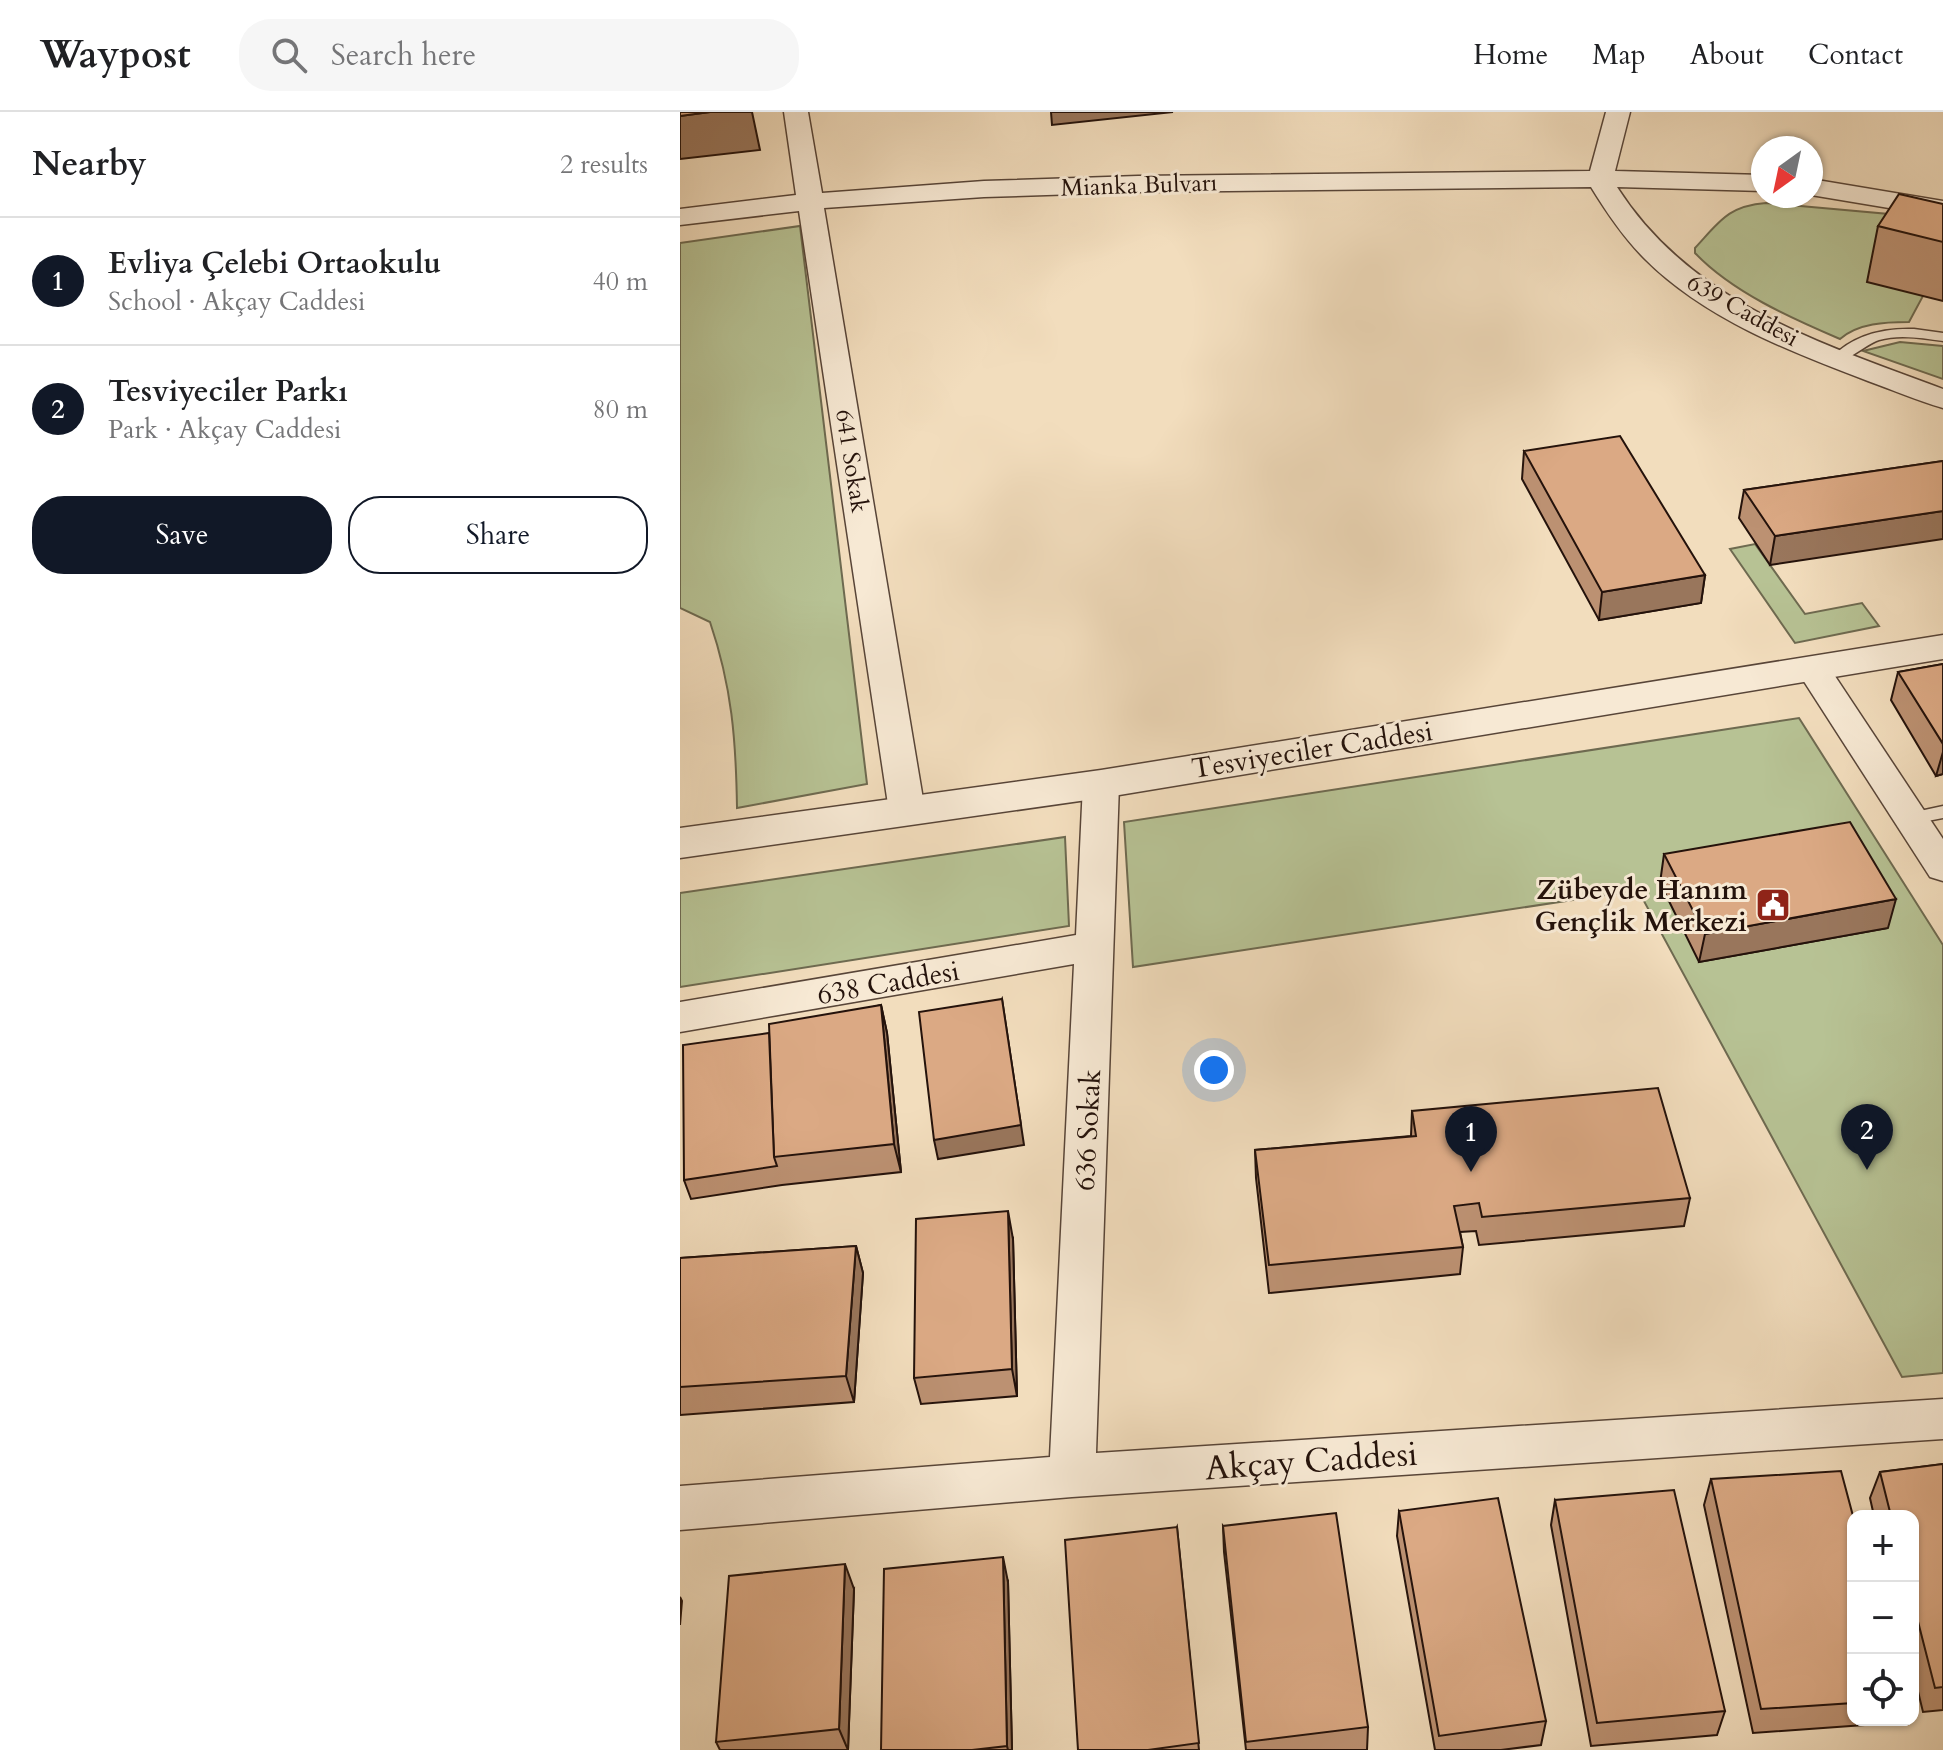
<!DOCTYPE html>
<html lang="en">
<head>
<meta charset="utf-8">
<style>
  body { margin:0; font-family:Cardo,serif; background:#f6f6f6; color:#202124 }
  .controls { position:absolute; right:24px; bottom:24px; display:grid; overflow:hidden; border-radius:16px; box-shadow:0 2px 6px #0004 }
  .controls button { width:72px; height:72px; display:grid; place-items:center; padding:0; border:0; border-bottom:2px solid #e0e0e0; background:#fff; color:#202124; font:40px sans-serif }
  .compass { position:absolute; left:1071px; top:24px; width:72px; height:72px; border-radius:50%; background:#fff; box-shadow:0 2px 6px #0004; rotate:213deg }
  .you { position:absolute; left:534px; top:958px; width:28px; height:28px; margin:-20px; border:6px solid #fff; border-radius:50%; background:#1a73e8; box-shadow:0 0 0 12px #1a73e833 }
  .badge { display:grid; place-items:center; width:52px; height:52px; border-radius:50%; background:#111827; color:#fff; font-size:26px; font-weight:700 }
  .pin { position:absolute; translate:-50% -66px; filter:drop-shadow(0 2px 4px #0008) }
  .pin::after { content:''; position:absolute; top:42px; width:28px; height:24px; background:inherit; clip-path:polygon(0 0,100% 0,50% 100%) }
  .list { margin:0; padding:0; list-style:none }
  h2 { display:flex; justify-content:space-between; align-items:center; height:104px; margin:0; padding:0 32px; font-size:34px }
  h2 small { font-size:26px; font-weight:400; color:#757577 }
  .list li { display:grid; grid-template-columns:52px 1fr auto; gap:24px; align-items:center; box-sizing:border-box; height:128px; padding:0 32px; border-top:2px solid #e0e0e0 }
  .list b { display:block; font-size:30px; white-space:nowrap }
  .list p { margin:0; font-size:26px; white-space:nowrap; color:#757577 }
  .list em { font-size:26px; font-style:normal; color:#757577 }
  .actions { display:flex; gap:16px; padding:24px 32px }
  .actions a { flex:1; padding:18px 0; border:2px solid #111827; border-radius:32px; text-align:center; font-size:28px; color:#111827 }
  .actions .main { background:#111827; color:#fff }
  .icon { flex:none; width:44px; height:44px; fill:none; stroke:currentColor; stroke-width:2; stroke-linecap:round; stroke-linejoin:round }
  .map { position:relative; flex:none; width:1263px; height:1638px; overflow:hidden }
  header { display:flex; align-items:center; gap:48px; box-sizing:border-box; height:112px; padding:0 40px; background:#fff; border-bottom:2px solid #e0e0e0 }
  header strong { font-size:38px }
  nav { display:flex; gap:44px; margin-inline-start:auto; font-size:28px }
  .search { width:560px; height:72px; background:#f6f6f6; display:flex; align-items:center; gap:20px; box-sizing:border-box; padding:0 28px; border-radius:32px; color:#757577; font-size:30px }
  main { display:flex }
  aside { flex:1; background:#fff }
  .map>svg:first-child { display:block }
  .green { fill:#b7c294; stroke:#6e6a50; stroke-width:2 }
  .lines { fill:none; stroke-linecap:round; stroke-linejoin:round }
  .service-casing { stroke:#584538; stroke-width:3 }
  .minor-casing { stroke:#584538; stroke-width:3 }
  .tertiary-casing { stroke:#584538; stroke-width:3 }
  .service { fill:#f7e9d4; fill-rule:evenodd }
  .minor { fill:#f7e9d4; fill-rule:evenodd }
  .tertiary { fill:#f7e9d4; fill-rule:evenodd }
  .wall { fill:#bc9172; stroke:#24120b; stroke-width:2 }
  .shaded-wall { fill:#99765c; stroke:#24120b; stroke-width:2 }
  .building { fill:#dba984; stroke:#24120b; stroke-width:2 }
  .labels { text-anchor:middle; stroke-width:6; stroke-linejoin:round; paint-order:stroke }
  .far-street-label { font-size:24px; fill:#24120b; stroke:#f7e9d4 }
  .street-label { font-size:28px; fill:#24120b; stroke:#f7e9d4 }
  .poi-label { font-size:28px; font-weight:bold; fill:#24120b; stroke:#f7e9d4; text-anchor:end }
  .near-street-label { font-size:34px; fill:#24120b; stroke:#f7e9d4 }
</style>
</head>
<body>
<header>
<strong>Waypost</strong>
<div class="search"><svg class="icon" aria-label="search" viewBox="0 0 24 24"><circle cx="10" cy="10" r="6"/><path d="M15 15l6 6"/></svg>Search here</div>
<nav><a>Home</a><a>Map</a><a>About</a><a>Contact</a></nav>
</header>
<main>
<aside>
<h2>Nearby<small>2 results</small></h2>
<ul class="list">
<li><span class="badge">1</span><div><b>Evliya Çelebi Ortaokulu</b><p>School · Akçay Caddesi</p></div><em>40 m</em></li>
<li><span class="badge">2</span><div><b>Tesviyeciler Parkı</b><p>Park · Akçay Caddesi</p></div><em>80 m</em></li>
</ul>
<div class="actions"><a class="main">Save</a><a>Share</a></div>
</aside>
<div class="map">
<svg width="1263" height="1638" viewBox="0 0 1263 1638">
  <rect width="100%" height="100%" fill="#f2ddbd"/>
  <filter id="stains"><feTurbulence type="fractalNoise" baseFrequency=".0025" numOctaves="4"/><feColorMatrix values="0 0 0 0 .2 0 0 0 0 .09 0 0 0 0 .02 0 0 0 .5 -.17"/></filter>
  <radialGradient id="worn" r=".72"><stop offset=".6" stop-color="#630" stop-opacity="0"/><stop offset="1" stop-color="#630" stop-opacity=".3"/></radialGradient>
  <g class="green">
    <path d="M1086,91L1220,103L1243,184L1229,210C1206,210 1178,211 1160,227C1111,206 1052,180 1015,141V136C1040,109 1048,94 1086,91Z"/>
    <path d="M120,114L187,672L57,696C56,628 52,575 30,510L0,496V131Z"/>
    <path d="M1220,230L1263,234V267L1183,239Z"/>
    <path d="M1075,432L1125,502L1182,491L1199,514L1115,531L1050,437Z"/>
    <path d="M1119,606L1263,833V1261L1222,1265L958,778L453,855L444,710Z"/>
    <path d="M385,725L389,814L0,875V781Z"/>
  </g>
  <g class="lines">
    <g class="service-casing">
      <g id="service">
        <path d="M1234,217L1263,221V229C1242,226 1219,222 1199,228C1184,233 1168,251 1153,249L1151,246C1173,223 1203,216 1234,217Z"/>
        <path d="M1263,694V706L1232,712L1223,706L1226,702Z"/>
      </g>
    </g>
    <g class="minor-casing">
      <g id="minor">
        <path d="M104,0H128L142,81L304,69L458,64L910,59L926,0H950L935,59L1083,63V79L937,75C1011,191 1140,231 1263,277V296C1238,289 1213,278 1188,269C1111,240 1025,207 965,147C943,125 927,101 911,75L458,80L304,85L144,96L245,699L240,708L227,712L214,708L209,699L119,99L0,113V97L116,83Z"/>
        <path d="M1131,67L1263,89V105L1131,83Z"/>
        <path d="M1133,546L1145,549L1263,727V769L1250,765L1116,557L1121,549Z"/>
        <path d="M421,660L434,663L439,672L416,1341L1263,1287V1327L392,1385L0,1418V1374L370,1345L394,852L0,920V890L396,823L403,672L408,663Z"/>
      </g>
    </g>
    <g class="tertiary-casing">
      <path id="tertiary" d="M1263,523V547L421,686L0,746V716L421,658Z"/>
    </g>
    <use href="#service" class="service"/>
    <use href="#minor" class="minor"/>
    <use href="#tertiary" class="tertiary"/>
  </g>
  <g class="wall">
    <path d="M1263,92V189L1187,170L1198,114Z"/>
    <path d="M844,339L1025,463L1021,491L919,508L842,367Z"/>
    <path d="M1263,349L1090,453L1059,406L1064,378Z"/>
    <path d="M1263,552V662L1256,664L1211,588L1218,560Z"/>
    <path d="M984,742L1208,816L1019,850L980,771Z"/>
    <path d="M201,893L207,921L221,1060L102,1073L11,1087L4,1068L89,921Z"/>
    <path d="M732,999L1010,1086L1004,1114L799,1133L796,1119L780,1120L783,1135L780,1162L589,1181L576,1066L575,1038L731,1024Z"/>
    <path d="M333,1127L337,1284L241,1292L234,1266Z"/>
    <path d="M176,1134L183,1161L174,1290L0,1303V1146Z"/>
    <path d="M1263,1352V1598L1243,1600L1233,1559V1404H1194L1190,1386L1200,1360Z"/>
    <path d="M1031,1367L1173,1404V1608H1213L1212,1611L1073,1621L1024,1393Z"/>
    <path d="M875,1388L1045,1599L1037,1623L911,1634L871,1413Z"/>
    <path d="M719,1399L866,1609L861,1633L821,1638H755L717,1424Z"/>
    <path d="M543,1414L688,1615L687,1638H566L544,1440Z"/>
    <path d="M497,1415L519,1638H398Z"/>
    <path d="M328,1470L332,1638H201Z"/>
    <path d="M174,1477L168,1638H40L36,1630Z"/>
  </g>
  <g class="shaded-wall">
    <path d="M30,0H72L80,38L0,47V4Z"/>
    <path d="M371,0H493L372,13Z"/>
    <path d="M1263,399V427L1090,453L1095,424Z"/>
    <path d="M1025,463L1021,491L919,508L922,480Z"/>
    <path d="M1263,640V662L1256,664Z"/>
    <path d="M1216,787L1208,816L1019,850L1025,822Z"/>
    <path d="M322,887L344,1033L258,1047L254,1028Z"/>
    <path d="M201,893L207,921L221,1060L214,1032Z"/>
    <path d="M328,1099L333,1127L337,1284L332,1257Z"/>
    <path d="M176,1134L183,1161L174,1290L166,1264Z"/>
    <path d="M323,1445L328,1470L332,1638H328L327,1634Z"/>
    <path d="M165,1452L174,1477L168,1638L159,1617Z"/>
    <path d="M0,1485L2,1489L0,1513Z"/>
  </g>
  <g class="building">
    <path d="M0,0H30L0,4Z"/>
    <path d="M1219,82L1263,92V130L1198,114Z"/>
    <path d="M940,324L1025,463L922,480L844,339Z"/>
    <path d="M1263,349V399L1095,424L1064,378Z"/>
    <path d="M1263,552V632L1218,560Z"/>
    <path d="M1170,710L1216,787L1025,822L984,742Z"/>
    <path d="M322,887L341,1013L254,1028L239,900Z"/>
    <path d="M201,893L214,1032L94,1045L89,912Z"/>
    <path d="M89,921L94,1045L97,1054L4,1068L3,933Z"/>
    <path d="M978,976L1010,1086L802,1105L799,1091L774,1094L783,1135L589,1153L575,1038L736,1024L732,999Z"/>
    <path d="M328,1099L332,1257L234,1266L236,1107Z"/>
    <path d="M176,1134L166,1264L0,1275V1146Z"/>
    <path d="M1263,1352V1575L1255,1576L1233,1490V1404H1211L1200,1360Z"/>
    <path d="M1161,1359L1173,1404V1591L1081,1597L1031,1367Z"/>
    <path d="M994,1378L1045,1599L917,1611L875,1388Z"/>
    <path d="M818,1386L866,1609L759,1624L719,1399Z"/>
    <path d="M656,1401L688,1615L566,1630L543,1414Z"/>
    <path d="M497,1415L519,1631L468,1638H398L385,1428Z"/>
    <path d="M323,1445L327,1634L292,1638H201L204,1457Z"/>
    <path d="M165,1452L159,1617L36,1630L49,1464Z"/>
  </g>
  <defs>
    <g id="civic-square" transform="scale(1.8)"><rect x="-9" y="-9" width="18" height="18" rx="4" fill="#8f2418" stroke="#f7e9d4"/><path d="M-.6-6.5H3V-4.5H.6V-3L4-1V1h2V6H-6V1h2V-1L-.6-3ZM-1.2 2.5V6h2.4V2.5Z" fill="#fff"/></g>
  </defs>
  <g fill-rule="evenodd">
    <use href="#civic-square" x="1093" y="793"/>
  </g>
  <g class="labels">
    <g class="far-street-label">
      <text transform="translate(459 73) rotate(-2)" y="8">Mianka Bulvarı</text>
      <text transform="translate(1063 198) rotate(29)" y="8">639 Caddesi</text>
      <text transform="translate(172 349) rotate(81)" y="8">641 Sokak</text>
    </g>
    <g class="street-label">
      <text transform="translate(632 637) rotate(-9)" y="10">Tesviyeciler Caddesi</text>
      <text transform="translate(208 870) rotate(-10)" y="10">638 Caddesi</text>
      <text transform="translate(407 1018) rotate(-87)" y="10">636 Sokak</text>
    </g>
    <g class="poi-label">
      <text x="1067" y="787">Zübeyde Hanım<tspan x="1067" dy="32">Gençlik Merkezi</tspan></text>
    </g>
    <g class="near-street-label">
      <text transform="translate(631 1348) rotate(-4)" y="12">Akçay Caddesi</text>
    </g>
  </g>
  <rect width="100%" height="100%" filter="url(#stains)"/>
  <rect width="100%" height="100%" fill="url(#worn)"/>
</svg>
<div class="controls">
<button>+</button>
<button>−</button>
<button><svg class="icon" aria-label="locate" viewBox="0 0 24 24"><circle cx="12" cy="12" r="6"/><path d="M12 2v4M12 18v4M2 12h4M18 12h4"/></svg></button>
</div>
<svg class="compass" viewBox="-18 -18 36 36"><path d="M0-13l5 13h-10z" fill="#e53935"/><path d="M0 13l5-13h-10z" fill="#757577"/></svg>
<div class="you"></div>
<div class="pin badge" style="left:791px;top:1060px">1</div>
<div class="pin badge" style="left:1187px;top:1058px">2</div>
</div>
</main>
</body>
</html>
